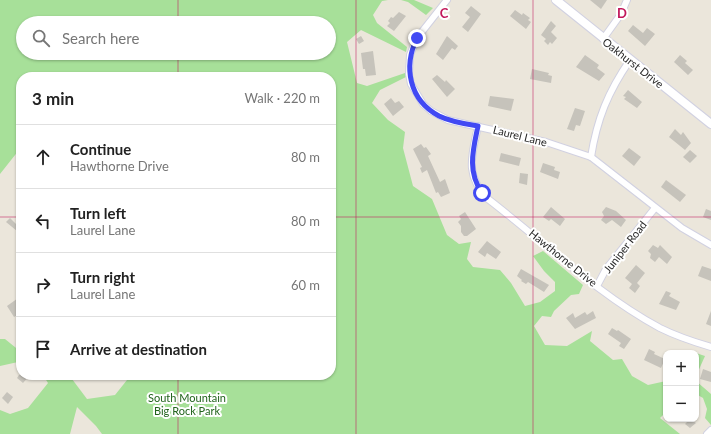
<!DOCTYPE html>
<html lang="en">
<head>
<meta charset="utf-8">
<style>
  body { margin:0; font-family:Lato,sans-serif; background:#f2f2f2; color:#222 }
  .controls { position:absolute; right:12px; bottom:12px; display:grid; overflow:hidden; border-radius:8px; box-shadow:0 1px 3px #0004 }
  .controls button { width:36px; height:36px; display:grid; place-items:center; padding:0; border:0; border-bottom:1px solid #e0e0e0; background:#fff; color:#222; font:20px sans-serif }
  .stop { position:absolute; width:12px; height:12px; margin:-9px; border:3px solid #4149f3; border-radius:50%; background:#fff }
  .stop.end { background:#4149f3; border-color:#fff; box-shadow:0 1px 4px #0008 }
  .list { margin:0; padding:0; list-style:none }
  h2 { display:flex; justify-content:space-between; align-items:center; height:52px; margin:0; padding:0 16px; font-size:17px }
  h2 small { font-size:13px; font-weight:400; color:#767676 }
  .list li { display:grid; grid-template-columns:26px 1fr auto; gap:12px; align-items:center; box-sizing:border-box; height:64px; padding:0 16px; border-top:1px solid #e0e0e0 }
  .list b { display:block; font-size:15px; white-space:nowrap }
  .list p { margin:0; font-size:13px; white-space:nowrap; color:#767676 }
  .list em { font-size:13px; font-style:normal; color:#767676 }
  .icon { flex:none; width:22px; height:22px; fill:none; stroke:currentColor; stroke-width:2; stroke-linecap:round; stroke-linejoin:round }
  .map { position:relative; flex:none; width:711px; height:434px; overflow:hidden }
  .search { position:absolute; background:#fff; box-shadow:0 1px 3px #0004; left:16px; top:16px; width:320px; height:44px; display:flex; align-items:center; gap:10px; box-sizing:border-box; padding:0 14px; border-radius:22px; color:#767676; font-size:15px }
  .panel { position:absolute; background:#fff; box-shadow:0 1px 3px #0004; left:16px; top:72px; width:320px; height:308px; border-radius:16px }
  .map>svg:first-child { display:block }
  .green { fill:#a7e099; fill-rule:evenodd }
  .building { fill:#c6c3bb }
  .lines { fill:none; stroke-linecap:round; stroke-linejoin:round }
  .street-casing { stroke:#d1d1e1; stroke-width:8 }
  .secondary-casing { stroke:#d1d1e1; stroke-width:10 }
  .street { stroke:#fff; stroke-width:6 }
  .secondary { stroke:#fff; stroke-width:8 }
  .route { stroke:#4149f3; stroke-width:5 }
  .grid { fill:none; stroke:#c2185b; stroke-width:1; stroke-opacity:0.55 }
  .labels { text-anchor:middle; stroke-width:4; stroke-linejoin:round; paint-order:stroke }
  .street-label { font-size:11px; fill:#292929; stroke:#fff }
  .park-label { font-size:11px; fill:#21631c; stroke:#fff }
  .grid-label { font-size:13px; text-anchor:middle; font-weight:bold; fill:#c2185b; stroke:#fff; stroke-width:4; stroke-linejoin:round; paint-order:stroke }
</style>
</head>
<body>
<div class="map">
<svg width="711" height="434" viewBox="0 0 711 434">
  <rect width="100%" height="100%" fill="#ebe6db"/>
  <g class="green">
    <path d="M0,0H388L382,1L373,15L377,23L407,47L406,52L361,30L347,42L357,83L367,86L405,73L406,77L380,90L372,103L388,120L405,132L403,148L413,186L432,199L447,235L459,244L471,242L467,259L473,267L500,270L511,283L525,306L540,302L555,291V282L544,271L533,256L543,251L583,285L579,294L571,295L554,311L551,317L542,316L534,326L545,345L567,346L592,331L590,341L613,360L622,359L632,376L648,385L666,381V412L660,418L680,434H102L96,426L77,407L70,434H0V410L10,414L28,408L48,383L43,375H69L87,399L115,395L131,375H331V77H21V151L19,150L0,174ZM23,23H329V53H23Z"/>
    <path d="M401,0H414L433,8L426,15L408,2Z"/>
    <path d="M0,339H5L21,352V363L18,362L0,366Z"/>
    <path d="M696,353L705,356L696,376Z"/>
    <path d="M696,381L711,394V425L705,418L707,409L703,398L696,394Z"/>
  </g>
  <g class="building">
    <path d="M590,0H607L601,9Z"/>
    <path d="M471,6L481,14L468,32L462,27L470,17L465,13Z"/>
    <path d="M515,10L522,15L523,13L530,18L528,20L531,22L526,29L510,16Z"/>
    <path d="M399,12L406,16L394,31L387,26L390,23L388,21L391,17L393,18Z"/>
    <path d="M551,21L556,26L551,32L557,38L552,44L550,42L548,45L544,41L546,39L541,35Z"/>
    <path d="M633,25L643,33L647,28L655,34L645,46L628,31Z"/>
    <path d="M361,36L364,41L359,44L356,39Z"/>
    <path d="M447,36L458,46L455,50L452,48L443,60L436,54Z"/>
    <path d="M373,51L376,75L366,76L365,69H363L361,53Z"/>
    <path d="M585,55L599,65L597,68L605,74L599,81L576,67Z"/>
    <path d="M680,55L687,61L685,63L693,70L688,75L674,62Z"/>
    <path d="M532,69L549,73L548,75L552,76L551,83L530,79Z"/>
    <path d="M437,75L445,82L446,80L455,89L447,97L432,79Z"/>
    <path d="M628,90L642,102L637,108L624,99L626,97L623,96Z"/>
    <path d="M490,96L514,99L511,111L488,106Z"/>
    <path d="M391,98L395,103L399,101L404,107L393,116L384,104Z"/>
    <path d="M575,108L585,111L580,126L576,125L574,131L567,129Z"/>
    <path d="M675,129L681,135L683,132L691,143L685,150L669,137Z"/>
    <path d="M421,144L424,148L426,147L431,154L428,156L440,182L445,179L450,193L441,197L438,192L436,193L427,170L422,173L420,168L422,167L413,149Z"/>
    <path d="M629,148L641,157L634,166L622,156Z"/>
    <path d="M690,150L697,156L690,163L683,157Z"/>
    <path d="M501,153L521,158L519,166L499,161Z"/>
    <path d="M543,163L555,167L554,170L560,172L558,179L540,172Z"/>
    <path d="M520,173L528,174L527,185L519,183Z"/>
    <path d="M666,180L686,195L680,202L661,187Z"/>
    <path d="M551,207L565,219L560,226L551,219L549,221L543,217Z"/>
    <path d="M606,207L616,211L626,220L621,227L612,220L606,224L601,220L604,216L602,212Z"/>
    <path d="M706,209L711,211V220L703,217Z"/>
    <path d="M465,212L476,229L467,236H464L461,232V226L458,222L461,219L459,216Z"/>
    <path d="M10,218L20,228L17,231L6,222Z"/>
    <path d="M487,241L501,252L496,259L487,253L485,257L478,252Z"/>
    <path d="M653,245L658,248L660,245L672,257L667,264L659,257L655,262L650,258L651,254L648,251Z"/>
    <path d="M636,265L645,273L637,283L640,286L635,293L629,288L632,284L625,278Z"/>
    <path d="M702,266L711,269V281L698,276Z"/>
    <path d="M521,269L549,285L544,292L528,282L526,284L521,281L522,280L517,276Z"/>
    <path d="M666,291L671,293L669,296L680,302L676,310L659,304Z"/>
    <path d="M21,296V313L14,317L7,306Z"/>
    <path d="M593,311L596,318L575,329L566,318L573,313L575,318L585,312L587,315Z"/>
    <path d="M711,311V326L706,324Z"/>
    <path d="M612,328L617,331L618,330L631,339L624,349L619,346L621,343L608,334Z"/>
    <path d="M649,349L655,352L654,354L665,359L661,368L644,360Z"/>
    <path d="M703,369L711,372V382L700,379Z"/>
    <path d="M19,375H30L23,383L17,378Z"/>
    <path d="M7,392L13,397L8,404L2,398Z"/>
    <path d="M690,419L696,423L690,428L685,424Z"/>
  </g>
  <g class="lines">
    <g class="street-casing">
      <g id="street">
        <path d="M447,0L417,38L410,55L409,74L411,84L423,104L431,111L448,120L546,142L591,157L682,228L711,245"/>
        <path d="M603,39L621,14L627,0"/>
        <path d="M478,126C472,155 464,175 488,199C544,242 597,294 660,328C676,336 694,342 711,347"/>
        <path d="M591,157C597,119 608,92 630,60"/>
        <path d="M597,286L606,269L655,208"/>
        <path d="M707,434L711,430"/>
      </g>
    </g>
    <g class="secondary-casing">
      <path id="secondary" d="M556,0L711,124"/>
    </g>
    <use href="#street" class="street"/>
    <use href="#secondary" class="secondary"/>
  </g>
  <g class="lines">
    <path class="route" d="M417,38C403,67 409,100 439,116C451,122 465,124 478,126C473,150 467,171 482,193"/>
  </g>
  <path class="grid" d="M178,0V23M356,0V434M533,0V434M178,53V77M0,217H21M331,217H711M178,375V434"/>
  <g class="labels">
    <g class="street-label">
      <text transform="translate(633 63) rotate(38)" y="4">Oakhurst Drive</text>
      <text transform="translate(520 136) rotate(14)" y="4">Laurel Lane</text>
      <text transform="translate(625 247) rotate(-52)" y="4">Juniper Road</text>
      <text transform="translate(563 258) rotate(39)" y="4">Hawthorne Drive</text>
    </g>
    <g class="park-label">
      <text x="187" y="402">South Mountain<tspan x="187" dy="13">Big Rock Park</tspan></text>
    </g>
  </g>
  <g class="grid-label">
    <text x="444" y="18">C</text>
    <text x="622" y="18">D</text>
  </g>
</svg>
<div class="controls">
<button>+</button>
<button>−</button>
</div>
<div class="stop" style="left:482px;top:193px"></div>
<div class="stop end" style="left:417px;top:38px"></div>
<div class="search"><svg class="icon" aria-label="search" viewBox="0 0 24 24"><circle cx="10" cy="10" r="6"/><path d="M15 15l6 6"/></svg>Search here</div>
<section class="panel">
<h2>3 min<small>Walk · 220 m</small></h2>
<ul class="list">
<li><svg class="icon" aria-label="ahead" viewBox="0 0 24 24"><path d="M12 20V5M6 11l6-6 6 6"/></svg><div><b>Continue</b><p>Hawthorne Drive</p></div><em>80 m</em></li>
<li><svg class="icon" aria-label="left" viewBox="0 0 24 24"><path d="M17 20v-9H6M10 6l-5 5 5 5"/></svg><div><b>Turn left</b><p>Laurel Lane</p></div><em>80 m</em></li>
<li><svg class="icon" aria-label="right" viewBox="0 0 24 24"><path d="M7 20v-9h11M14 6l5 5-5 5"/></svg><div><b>Turn right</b><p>Laurel Lane</p></div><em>60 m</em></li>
<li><svg class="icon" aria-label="arrive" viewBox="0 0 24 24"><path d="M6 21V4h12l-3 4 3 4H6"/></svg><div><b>Arrive at destination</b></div></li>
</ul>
</section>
</div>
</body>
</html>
